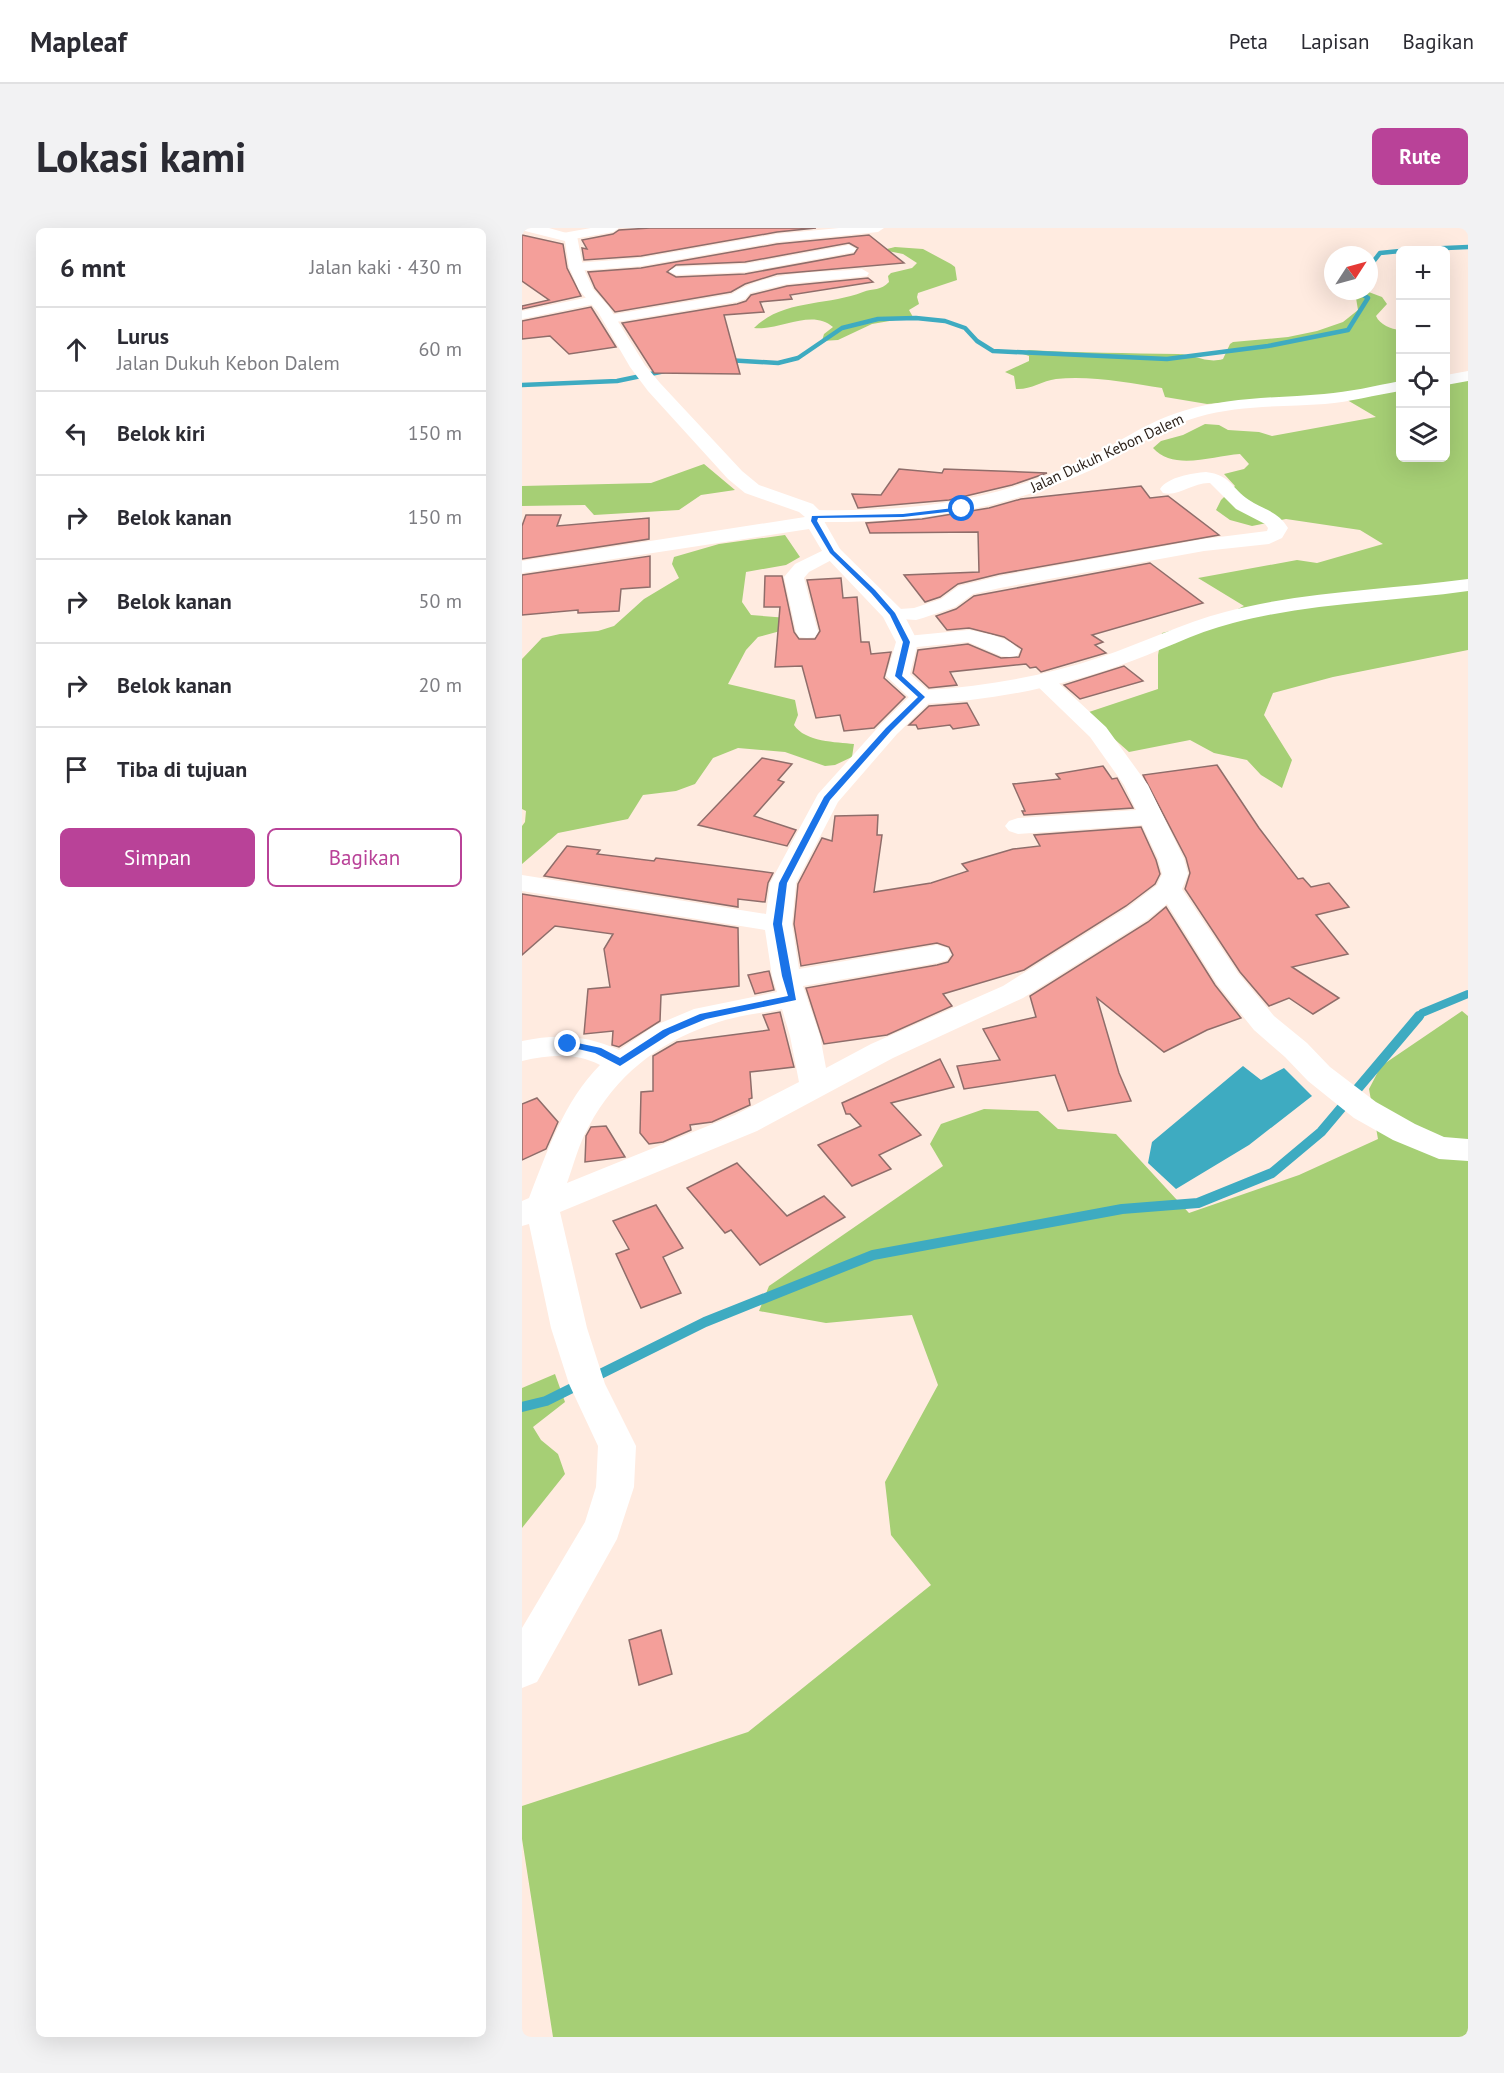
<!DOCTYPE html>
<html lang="id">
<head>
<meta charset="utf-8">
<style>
  body { margin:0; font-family:"PT Sans",sans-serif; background:#f2f2f3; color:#2b2b33 }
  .controls { position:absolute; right:18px; top:18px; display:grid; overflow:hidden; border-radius:9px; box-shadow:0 6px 24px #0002 }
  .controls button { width:54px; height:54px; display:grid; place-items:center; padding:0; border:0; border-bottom:2px solid #e1e1e2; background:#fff; color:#2b2b33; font:30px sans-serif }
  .compass { position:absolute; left:802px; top:18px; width:54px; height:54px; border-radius:50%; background:#fff; box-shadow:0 6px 24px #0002; rotate:54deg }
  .stop { position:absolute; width:18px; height:18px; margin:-14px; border:4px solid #1a73e8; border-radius:50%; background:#fff }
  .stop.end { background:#1a73e8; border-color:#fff; box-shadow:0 2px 6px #0008 }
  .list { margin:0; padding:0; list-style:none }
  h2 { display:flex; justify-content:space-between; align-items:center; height:78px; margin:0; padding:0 24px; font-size:26px }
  h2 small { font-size:20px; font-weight:400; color:#7c7c81 }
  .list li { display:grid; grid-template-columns:39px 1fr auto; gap:18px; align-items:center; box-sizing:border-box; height:84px; padding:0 24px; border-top:2px solid #e1e1e2 }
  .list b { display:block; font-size:22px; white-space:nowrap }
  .list p { margin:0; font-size:20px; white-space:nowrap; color:#7c7c81 }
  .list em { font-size:20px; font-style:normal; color:#7c7c81 }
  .actions { display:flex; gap:12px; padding:18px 24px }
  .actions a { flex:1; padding:14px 0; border:2px solid #b94298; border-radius:9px; text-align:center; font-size:21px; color:#b94298 }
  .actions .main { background:#b94298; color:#fff }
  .icon { flex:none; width:33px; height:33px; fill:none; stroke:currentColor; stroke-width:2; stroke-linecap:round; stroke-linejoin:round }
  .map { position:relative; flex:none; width:946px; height:1809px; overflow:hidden; border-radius:9px }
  header { display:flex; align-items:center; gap:36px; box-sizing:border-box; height:84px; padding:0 30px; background:#fff; border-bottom:2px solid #e1e1e2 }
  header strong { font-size:28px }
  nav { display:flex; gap:33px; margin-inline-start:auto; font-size:21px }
  .intro { display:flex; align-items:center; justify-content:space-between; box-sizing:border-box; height:144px; padding:0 36px }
  h1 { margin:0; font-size:42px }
  .button { padding:15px 27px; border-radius:9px; background:#b94298; color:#fff; font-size:21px; font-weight:700 }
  main { display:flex; gap:36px; padding:0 36px }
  aside { flex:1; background:#fff; border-radius:9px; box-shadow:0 6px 24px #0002 }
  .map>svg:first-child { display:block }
  .forest { fill:#a6cf75 }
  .water { fill:#3eabc1 }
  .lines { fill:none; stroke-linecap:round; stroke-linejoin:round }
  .stream-far2 { stroke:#3eabc1; stroke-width:4.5 }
  .stream-far1 { stroke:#3eabc1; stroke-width:8 }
  .stream { stroke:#3eabc1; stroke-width:10 }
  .building { fill:#f49f9a; stroke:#8f6d6a; stroke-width:1.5; fill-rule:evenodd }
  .minor { fill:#fff; fill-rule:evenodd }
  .tertiary { fill:#fff; fill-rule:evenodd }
  .route { fill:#1a73e8 }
  .labels { text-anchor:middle; stroke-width:4.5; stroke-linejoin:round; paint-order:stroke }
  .far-street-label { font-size:15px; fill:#291e17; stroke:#fff }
</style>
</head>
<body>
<header>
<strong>Mapleaf</strong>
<nav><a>Peta</a><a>Lapisan</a><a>Bagikan</a></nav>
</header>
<div class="intro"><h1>Lokasi kami</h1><a class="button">Rute</a></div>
<main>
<aside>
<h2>6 mnt<small>Jalan kaki · 430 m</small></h2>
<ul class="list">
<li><svg class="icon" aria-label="ahead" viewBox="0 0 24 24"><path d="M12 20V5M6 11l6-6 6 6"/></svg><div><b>Lurus</b><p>Jalan Dukuh Kebon Dalem</p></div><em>60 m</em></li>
<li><svg class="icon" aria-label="left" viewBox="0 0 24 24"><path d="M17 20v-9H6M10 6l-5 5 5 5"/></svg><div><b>Belok kiri</b></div><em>150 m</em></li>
<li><svg class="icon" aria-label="right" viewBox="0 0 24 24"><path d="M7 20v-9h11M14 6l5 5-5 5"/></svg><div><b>Belok kanan</b></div><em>150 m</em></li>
<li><svg class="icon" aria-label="right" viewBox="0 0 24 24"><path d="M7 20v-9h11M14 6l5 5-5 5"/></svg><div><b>Belok kanan</b></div><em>50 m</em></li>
<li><svg class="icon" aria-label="right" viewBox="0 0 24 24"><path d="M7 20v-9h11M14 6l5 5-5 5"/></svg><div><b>Belok kanan</b></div><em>20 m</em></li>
<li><svg class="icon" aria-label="arrive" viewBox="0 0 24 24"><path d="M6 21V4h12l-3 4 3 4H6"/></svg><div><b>Tiba di tujuan</b></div></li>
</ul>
<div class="actions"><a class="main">Simpan</a><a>Bagikan</a></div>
</aside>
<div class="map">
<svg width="946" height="1809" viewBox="0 0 946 1809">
  <rect width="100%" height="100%" fill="#ffebe0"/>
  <g class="forest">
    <path d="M373,19L401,21L429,36L433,39L435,52L396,65L395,69L397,76L387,82L391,89L350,96L316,112L300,113L302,106L311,99C290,80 257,103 232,100C261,71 306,78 341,64C351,60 359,63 367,54L366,48L369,45L390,40L395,35L381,26L361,22Z"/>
    <path d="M844,63L860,69L865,76L854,88C858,97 869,101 878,102V230H924V147L946,151V422L811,449L751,465L742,487L770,532L760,560L739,547L725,532L692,525L668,512L607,524L581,501L567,484L636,461V427L640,405L695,391L722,378L676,350L775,332L795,335L861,316L838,302L764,291L730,298L708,292L694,282L699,272L713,258L702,246L722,241L727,236L718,226C691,228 651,243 631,220L639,213L661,207L683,196L697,197L706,202L737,204L750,208L854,189L815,166L685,176L643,169L640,160C608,155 567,147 534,151C520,153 508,162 494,161L492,148L483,144L507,133V128L498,125L507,122C556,125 606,125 656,126C671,126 685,136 701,131L708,116L711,114L766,109L795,103L821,94L836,82L833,64Z"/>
    <path d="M182,236L213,262L179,267L157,282L72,287L63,277L0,278V258L129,255Z"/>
    <path d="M263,307L278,329L264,337L224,344L220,374L229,387L266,390L262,402L236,409L224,422L206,456L273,472L276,487L272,497C283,514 314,514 332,516L330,529L313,537L303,538L263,524L216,520L191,530L173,556L154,563L121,567L106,591L36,605L0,636V598L3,594L4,583L0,581V431L20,410L38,406L76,403L92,398L122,371L157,350L150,336L152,329L197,316Z"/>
    <path d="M940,783L946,788V1809H31L0,1611V1578L226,1504L409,1357L369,1307L363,1254L416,1157L390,1087L304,1095L237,1083L247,1058L421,938L408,916L419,896L462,881L516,883L536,901L594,906L667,985L777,947L856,911L847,861L859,838Z"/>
    <path d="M33,1146L43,1174L11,1199L19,1212L36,1226L43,1246L0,1300V1160Z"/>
  </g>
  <path class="water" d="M721,838L739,852L762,840L790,868L727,917L654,961L626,935L630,914Z"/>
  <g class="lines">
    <g class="stream-far2">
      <path d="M879,22L946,19"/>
      <path d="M847,39L858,25L878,23"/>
      <path d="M204,132L256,135L276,130L320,100L356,91L394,90L423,93L443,100L455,113L471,123L645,131L746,118L826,102L846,70L835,63"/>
      <path d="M0,157L95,153L143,143"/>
    </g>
    <path class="stream-far1" d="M896,790L900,785L946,766"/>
    <path class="stream" d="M0,1179L24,1173L183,1094L351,1027L600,981L676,975L750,945L799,904L897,788"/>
  </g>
  <g class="building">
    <path d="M128,0H294L255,4L119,28L62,32L60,20L65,21L60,12L91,6L97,2Z"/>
    <path d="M0,7L41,16L45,40L59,68L0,81V78L27,72L0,53Z"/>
    <path d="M347,7L382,35L255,46L223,56L209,64L93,84L73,60L66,44L119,40L255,16ZM327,15L336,20L332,26L223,46L154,49L145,44L154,37L223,34Z"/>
    <path d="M346,50L351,54L268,67L270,71L238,74L242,84L202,87L218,146L132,145L100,95L215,76L224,73L229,67L265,58Z"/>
    <path d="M69,79L94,119L47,126L28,108L0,111V93Z"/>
    <path d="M377,241L420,245L422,241L525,245L490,257L427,272L336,280L330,266L359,267Z"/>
    <path d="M619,258L628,270L646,268L697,307L477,346L436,356L418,369L403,374L382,347L457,344L456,304L348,305L344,295L400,291L467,280L499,271Z"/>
    <path d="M4,287H39L35,298L127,290V311L0,331V298Z"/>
    <path d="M128,328V359L99,361L97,383L56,385V382L0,387V347Z"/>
    <path d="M628,335L681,375L570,407L581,414L573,417L584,425L536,439L519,444L514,439L508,440L504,436L428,444L435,457L407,460L391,445L396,422L446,416L479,430L497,429L500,421L482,409L447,400L425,402L414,388L434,381L452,368Z"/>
    <path d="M243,348H260L272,404L277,411H293L298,403L285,352L319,350L321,370L335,369L339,414H347L349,426L369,424L362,450L383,469L352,500L322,503L318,487L294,490L280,438L253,439L258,379H242Z"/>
    <path d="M602,438L621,453L558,471L542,457Z"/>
    <path d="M445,475L457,497L431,501L428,497L396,501L394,497H387L407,478Z"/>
    <path d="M240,530L270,536L256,552L262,554L232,588L274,602L265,618L176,597Z"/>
    <path d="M695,537L737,600L776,651L781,650L789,659L807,655L827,679L794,687L826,726L770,739L817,770L791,786L767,770L747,778L718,744L663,661L668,645L664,630L621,547Z"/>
    <path d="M581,538L590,551L595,550L611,580L502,587L500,583H503L491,556L538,551L534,546Z"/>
    <path d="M356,587L355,607H360L352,664L409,655L446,643L440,636L491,621L518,618L512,607L619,599L634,632L638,646L633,656L604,678L502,742L421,766L430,778L365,807L302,816L284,760L415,737L426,734L431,727L427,719L415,715L279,738L272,696L276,656L300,610L310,613L313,588Z"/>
    <path d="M45,618L78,622L75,626L132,633L134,630L251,645L246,655L243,674L216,671V679L22,648Z"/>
    <path d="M0,666L216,700L217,758L139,767L138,793L97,819L90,817L91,803L62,806L66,761L88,759L82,721L91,706L33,698L0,727Z"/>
    <path d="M644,679L693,757L719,790L685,802L642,824L575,770L597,845L609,873L546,883L533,847L442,861L435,838L478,832L461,801L514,789L508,768L626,694Z"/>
    <path d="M247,743L252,762L233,766L226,747Z"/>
    <path d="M258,784L272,839L228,844L230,870L227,871L228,877L190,894L168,897L169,902L141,914L127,916L118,905L119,864L131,863V828L155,814L247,802L241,787Z"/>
    <path d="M418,831L432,859L369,875L399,907L357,927L369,941L330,958L296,917L339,898L328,886H324L320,875Z"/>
    <path d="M15,870L36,894L24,921L0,932V876Z"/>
    <path d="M84,898L103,929L63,934L64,908L69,899Z"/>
    <path d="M215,935L265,988L302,968L323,989L238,1037L209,1002L203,1005L165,960Z"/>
    <path d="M134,977L161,1020L141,1029L159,1065L119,1080L94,1026L107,1021L91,993Z"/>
    <path d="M139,1402L150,1446L117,1457L107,1412Z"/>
  </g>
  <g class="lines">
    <g class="minor">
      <path d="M69,0H97L91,4L46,12L39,8L41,5Z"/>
      <path d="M317,0H362L356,4L255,14L119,38L54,43L47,39L54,35L119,30L255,6Z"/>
      <path d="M327,17L334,21L332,24L223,44L154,47L147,43L154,39L223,36Z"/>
      <path d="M340,41L347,45L345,48L265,56L228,65L223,71L214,74L88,95L81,91L88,87L210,66C244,42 299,45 340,41Z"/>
      <path d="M72,68L77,69L79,72L77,75L0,91V83Z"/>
      <path d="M946,143V153L924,157V147Z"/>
      <path d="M878,153V163C853,167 828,174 803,176C760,179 717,177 676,189C637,200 604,227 567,243C476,284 392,295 293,294L286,292L284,288L286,284L293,282C388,284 468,274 555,235C591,219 623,194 661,183C707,169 755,170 802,166C827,164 853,158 878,153Z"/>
      <path d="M684,244C709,247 709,260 727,272C742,282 756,283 766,300L760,310L747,316L682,323L478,360L451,366L433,379L401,390L394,392L364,390L361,386L364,382L392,380L419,371L437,358L478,348L682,311L745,303L746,300L743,296L714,281L688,255C671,254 657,269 641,265L638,261C646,249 670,245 684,244Z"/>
      <path d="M310,318L317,320L320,324L317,328L287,344L282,350L296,404L293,409L285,410L277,409L274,404L262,349L273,336Z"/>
      <path d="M447,402C462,405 488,409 498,423L495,428L487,429L479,428L446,414L385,420L377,419L374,414L377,409L385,408Z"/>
      <path d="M521,446L529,448L584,499L626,557L662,631L666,646L660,661L716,745L752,788L785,815L808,839L854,874L893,896L922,909L946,911V933L917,931L871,912L832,890L786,853L763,829L732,802L695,756L645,676L625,692L501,770L371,830L235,903L38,984L65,1100L83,1156L114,1218L112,1259L95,1311L15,1454L0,1460V1400L63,1294L74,1259L76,1218L47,1156L29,1100L7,996L0,998V973L7,970C25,924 42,873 78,837C52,824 28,827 0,833V813C35,806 64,807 97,822L134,797L172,781L255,764L250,748L243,702L0,663V647L244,686L248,655L296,566L359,496L392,464L400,462L408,464L411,469L408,474L375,506L316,574L274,655L270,696L277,741L415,717L425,720L429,726L425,732L415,735L281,758L298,808L304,840L349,816L481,758L605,680L635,657L640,646L636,631L620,597L496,606L487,603L483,598L487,593L496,590L614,582L602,557L568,509L510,453L513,448ZM260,781L268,808L277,854L213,887L45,955C52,936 57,915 67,898C94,848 134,816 188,797C210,788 237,786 260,781Z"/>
    </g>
    <path class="tertiary" d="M1,0H27L55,8L61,39L71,61L87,79L123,137L138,155L220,243L237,257L291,276L303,288L302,293L318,321L379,381L396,414L388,446L406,462C465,458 523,448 579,429C621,415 660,395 703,384C782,363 865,362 946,351V363C868,374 787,375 711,395C671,405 635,425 596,438C533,460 467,473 400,476L392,474L364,448L374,414L361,389L303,328L287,301L0,345V333L283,289L277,284L223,265L206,251L126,163L108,139L76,84L57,62L47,39L43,13L3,3Z"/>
  </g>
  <path class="route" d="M440,279L442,282L381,289L296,290L295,293L312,323L353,362L373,385L388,414L380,448L403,469L369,503L308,572L265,655L260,696L274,772L184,791L148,806L98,838L73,825L43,818L41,816L46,813L79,820L98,830L141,802L178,786L266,768L260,748L251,696L257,655L302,569L364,500L396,469L373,448L381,414L368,387L349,365L308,325L289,293L290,288L381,286Z"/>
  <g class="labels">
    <g class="far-street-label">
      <text transform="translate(585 225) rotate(-25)" y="5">Jalan Dukuh Kebon Dalem</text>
    </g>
  </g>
</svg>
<div class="controls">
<button>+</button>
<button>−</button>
<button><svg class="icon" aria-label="locate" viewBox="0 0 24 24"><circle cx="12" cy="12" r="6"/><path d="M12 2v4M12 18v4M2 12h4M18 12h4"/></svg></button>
<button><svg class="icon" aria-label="layers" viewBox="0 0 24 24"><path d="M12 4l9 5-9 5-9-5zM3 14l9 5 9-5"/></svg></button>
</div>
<svg class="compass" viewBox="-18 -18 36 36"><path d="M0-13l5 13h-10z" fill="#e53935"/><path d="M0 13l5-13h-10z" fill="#7c7c81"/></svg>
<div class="stop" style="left:440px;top:281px"></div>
<div class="stop end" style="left:46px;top:816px"></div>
</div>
</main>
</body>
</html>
